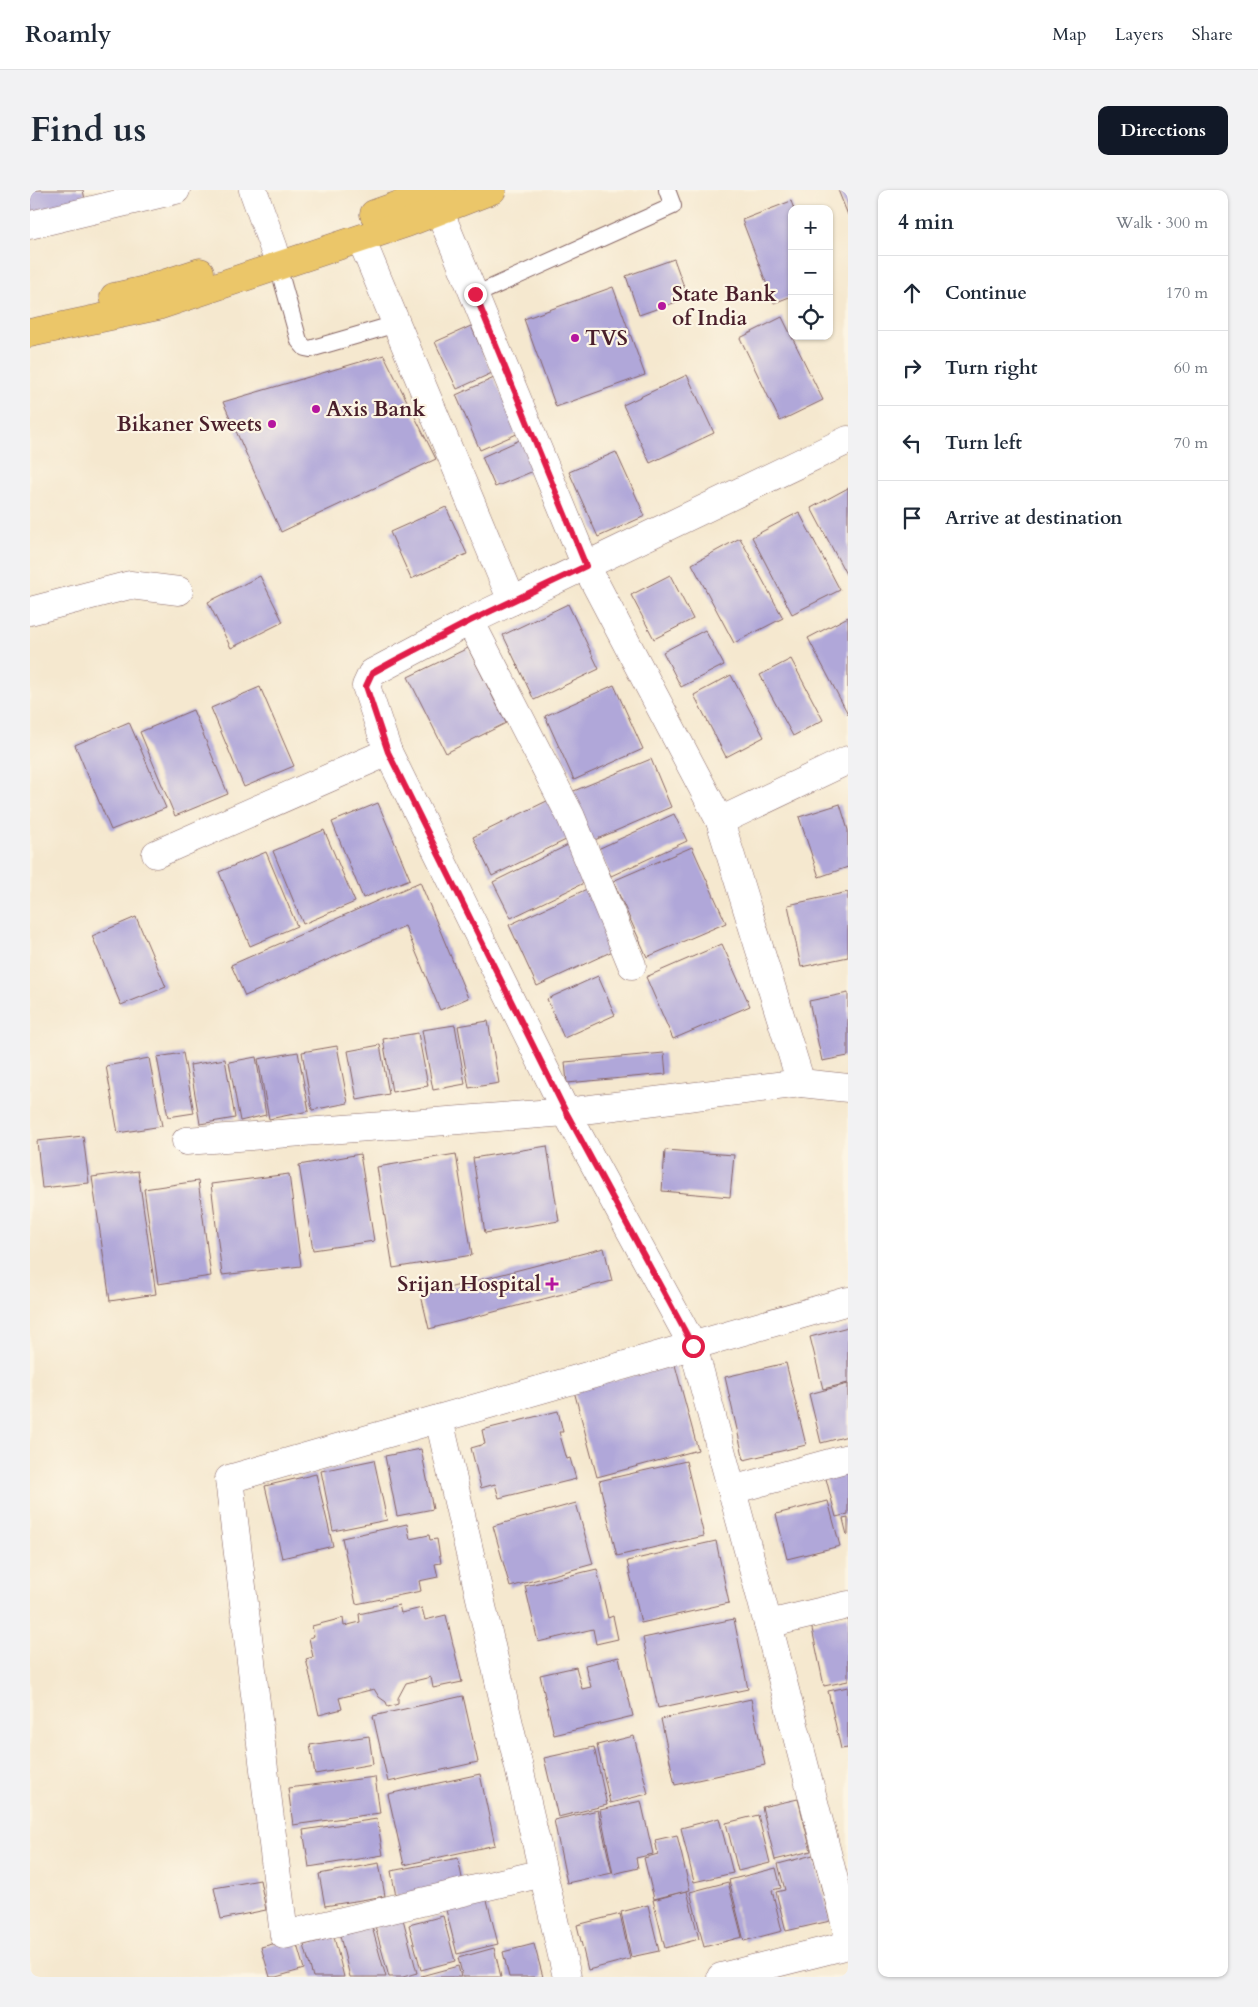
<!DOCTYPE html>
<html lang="en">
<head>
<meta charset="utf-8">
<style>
  body { margin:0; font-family:Cardo,serif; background:#f2f2f3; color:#1f2937 }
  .controls { position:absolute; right:15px; top:15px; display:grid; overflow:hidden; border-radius:10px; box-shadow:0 1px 4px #0004 }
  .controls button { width:45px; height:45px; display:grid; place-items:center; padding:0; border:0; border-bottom:1px solid #e0e1e3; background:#fff; color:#1f2937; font:25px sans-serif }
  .stop { position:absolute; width:15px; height:15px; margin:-11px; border:4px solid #e11d48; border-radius:50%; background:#fff }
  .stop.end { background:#e11d48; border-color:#fff; box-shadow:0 1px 5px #0008 }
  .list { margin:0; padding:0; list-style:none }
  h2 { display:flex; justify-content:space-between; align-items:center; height:65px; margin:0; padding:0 20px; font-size:21px }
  h2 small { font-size:16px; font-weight:400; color:#747a83 }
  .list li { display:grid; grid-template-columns:32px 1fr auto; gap:15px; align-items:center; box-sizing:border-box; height:75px; padding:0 20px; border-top:1px solid #e0e1e3 }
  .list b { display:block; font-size:19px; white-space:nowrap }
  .list em { font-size:16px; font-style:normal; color:#747a83 }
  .icon { flex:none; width:28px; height:28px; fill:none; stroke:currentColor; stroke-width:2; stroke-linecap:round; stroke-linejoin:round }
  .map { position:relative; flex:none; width:818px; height:1787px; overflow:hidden; border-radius:10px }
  header { display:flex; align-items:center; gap:30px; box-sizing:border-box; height:70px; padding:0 25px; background:#fff; border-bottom:1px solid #e0e1e3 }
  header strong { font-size:24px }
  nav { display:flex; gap:28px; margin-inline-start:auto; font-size:18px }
  .intro { display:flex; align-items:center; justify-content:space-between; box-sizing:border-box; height:120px; padding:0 30px }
  h1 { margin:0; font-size:35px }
  .button { padding:12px 22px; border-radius:10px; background:#111827; color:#fff; font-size:18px; font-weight:700 }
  main { display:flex; gap:30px; padding:0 30px }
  aside { flex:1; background:#fff; border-radius:10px; box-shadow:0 1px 4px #0004 }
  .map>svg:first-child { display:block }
  .building { fill:#b0a7d9 }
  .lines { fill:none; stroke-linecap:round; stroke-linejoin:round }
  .service-casing { stroke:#866564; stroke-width:18 }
  .minor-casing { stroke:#866564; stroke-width:29 }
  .primary-casing { stroke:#866564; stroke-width:29 }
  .service { stroke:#fff; stroke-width:16 }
  .minor { stroke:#fff; stroke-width:28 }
  .primary { stroke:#ebc669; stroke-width:28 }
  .route { stroke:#e11d48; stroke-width:6 }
  .poi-dot { fill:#b5179e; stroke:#fcf5e5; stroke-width:2 }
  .labels { text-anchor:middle; stroke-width:4.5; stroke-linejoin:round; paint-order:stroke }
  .poi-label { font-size:21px; font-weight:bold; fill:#4a1f2b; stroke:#fcf5e5; text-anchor:start }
</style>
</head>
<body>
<header>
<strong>Roamly</strong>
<nav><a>Map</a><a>Layers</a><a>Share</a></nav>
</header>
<div class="intro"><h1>Find us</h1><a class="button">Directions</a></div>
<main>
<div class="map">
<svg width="818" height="1787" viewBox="0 0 818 1787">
  <rect width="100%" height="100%" fill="#fcf5e5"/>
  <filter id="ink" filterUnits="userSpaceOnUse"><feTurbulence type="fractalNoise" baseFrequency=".02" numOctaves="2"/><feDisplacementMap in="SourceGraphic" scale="10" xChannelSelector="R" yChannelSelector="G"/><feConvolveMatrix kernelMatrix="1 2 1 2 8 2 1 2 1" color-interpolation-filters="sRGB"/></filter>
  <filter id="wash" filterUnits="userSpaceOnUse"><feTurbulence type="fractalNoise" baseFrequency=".0096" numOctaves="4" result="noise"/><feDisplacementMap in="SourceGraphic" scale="20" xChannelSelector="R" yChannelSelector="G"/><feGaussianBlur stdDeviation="1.12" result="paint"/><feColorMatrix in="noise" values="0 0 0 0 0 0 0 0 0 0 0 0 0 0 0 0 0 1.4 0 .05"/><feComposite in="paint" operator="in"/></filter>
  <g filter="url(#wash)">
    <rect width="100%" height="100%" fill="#f5e8cf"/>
    <g id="blocks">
      <g class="building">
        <path d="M0,0H53L56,14L0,28Z"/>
        <path d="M808,0H818V25Z"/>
        <path d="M761,11L764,19H762V106L744,113L712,30Z"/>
        <path d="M644,69L658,108L609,125L596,86Z"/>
        <path d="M583,97L615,185L526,217L494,129Z"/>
        <path d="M752,127L793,210L750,231L710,148Z"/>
        <path d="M441,136L462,183L427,199L405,152Z"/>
        <path d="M354,165L406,269L251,342L193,212Z"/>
        <path d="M657,185L684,243L620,273L593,215Z"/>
        <path d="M464,188L489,243L450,260L426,205Z"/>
        <path d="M492,249L506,280L465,297L452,267Z"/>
        <path d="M586,262L615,326L568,347L539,282Z"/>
        <path d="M818,298V388L781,318Z"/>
        <path d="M416,317L437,364L381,389L360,342Z"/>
        <path d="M769,322L810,400L762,424L722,347Z"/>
        <path d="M710,348L753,428L704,453L662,374Z"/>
        <path d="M640,385L663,429L624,449L601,405Z"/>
        <path d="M230,386L253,432L201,458L178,412Z"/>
        <path d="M538,414L569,479L504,510L473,445Z"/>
        <path d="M818,427V524L778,448Z"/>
        <path d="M675,440L694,475L651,497L633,462Z"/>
        <path d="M438,458L476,533L416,563L378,487Z"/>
        <path d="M761,469L793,530L763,546L730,485Z"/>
        <path d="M701,485L734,547L696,567L664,505Z"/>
        <path d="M584,495L613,559L544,590L515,526Z"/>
        <path d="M230,497L264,576L214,597L181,518Z"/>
        <path d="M163,520L198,604L145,626L110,542Z"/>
        <path d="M99,532L136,618L81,640L45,555Z"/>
        <path d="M621,569L641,617L560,652L539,603Z"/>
        <path d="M521,609L540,648L462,686L443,647Z"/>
        <path d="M348,613L380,689L333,708L302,632Z"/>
        <path d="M810,614L818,640V677L789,687L769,627Z"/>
        <path d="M644,624L657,651L581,686L568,659Z"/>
        <path d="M294,640L325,712L273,734L243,661Z"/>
        <path d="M540,654L558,691L481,728L463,692Z"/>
        <path d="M662,657L696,733L617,767L583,691Z"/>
        <path d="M236,662L267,736L220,756L189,682Z"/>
        <path d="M390,692L438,808L410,820L375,736L215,806L201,775Z"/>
        <path d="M559,698L587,759L507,796L479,735Z"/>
        <path d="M818,702V767L771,777L758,715Z"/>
        <path d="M106,727L136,797L91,815L62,746Z"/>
        <path d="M692,754L720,816L643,849L616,787Z"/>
        <path d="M568,786L585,825L534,848L517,809Z"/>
        <path d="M818,803V866L792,871L779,811Z"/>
        <path d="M458,831L469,893L439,898L428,836Z"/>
        <path d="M425,835L435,894L403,900L392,840Z"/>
        <path d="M388,843L398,896L362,902L353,849Z"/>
        <path d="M350,855L359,904L327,910L318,861Z"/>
        <path d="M307,856L318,913L282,920L272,862Z"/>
        <path d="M268,862L279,921L239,929L228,869Z"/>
        <path d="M153,863L164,923L138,927L127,867Z"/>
        <path d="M634,863L636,884L537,893L535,872Z"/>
        <path d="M226,867L236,925L210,931L199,872Z"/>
        <path d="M119,868L132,936L88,943L76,876Z"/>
        <path d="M195,869L205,928L170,934L160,875Z"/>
        <path d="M53,946L59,993L12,998L7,951Z"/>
        <path d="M517,956L529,1031L455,1043L443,968Z"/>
        <path d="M635,960L704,965L700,1007L632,1001Z"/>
        <path d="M330,964L344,1051L283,1060L269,975Z"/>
        <path d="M426,964L442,1065L363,1078L347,977Z"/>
        <path d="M108,981L126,1104L80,1111L62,987Z"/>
        <path d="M259,984L271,1076L192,1085L181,994Z"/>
        <path d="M168,991L181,1086L128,1094L114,999Z"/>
        <path d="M574,1058L582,1091L399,1139L391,1105Z"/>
        <path d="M818,1137V1193L793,1199L780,1147Z"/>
        <path d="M756,1173L776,1255L714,1270L695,1187Z"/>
        <path d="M645,1175L668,1260L567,1287L544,1201Z"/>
        <path d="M818,1194V1246L791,1253L779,1204Z"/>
        <path d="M528,1221L533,1242H529L537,1269L540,1268L546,1289L469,1308L465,1294L451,1298L441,1258L455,1254L452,1240Z"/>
        <path d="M391,1259L403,1319L367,1326L355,1266Z"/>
        <path d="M344,1270L357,1330L303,1341L291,1281Z"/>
        <path d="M818,1270V1324L806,1327L793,1277Z"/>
        <path d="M656,1271L674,1346L587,1366L569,1291Z"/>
        <path d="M286,1284L303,1356L252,1368L235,1296Z"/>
        <path d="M798,1311L810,1356L757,1369L746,1324Z"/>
        <path d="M546,1313L563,1374L480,1397L463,1336Z"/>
        <path d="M818,1328V1345H817L813,1329Z"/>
        <path d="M377,1334L380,1349L399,1345L400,1350L407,1349L411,1373L405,1374L408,1387L389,1391L391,1401L326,1414L312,1348Z"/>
        <path d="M686,1351L699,1413L611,1433L597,1371Z"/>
        <path d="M567,1379L578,1428L583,1426L588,1449L566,1454L563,1439L508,1452L495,1396Z"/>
        <path d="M369,1415L371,1423L392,1418L395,1430L416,1425L432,1492L403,1498L401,1487L376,1493L368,1508V1514L358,1517L356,1512L349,1507L344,1499L309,1508L312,1519L289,1525L276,1469L283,1467L279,1448L284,1446L282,1436L313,1428L314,1436L330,1432L329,1424Z"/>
        <path d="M818,1426V1491L794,1496L781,1434Z"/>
        <path d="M704,1429L718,1499L628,1518L613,1448Z"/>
        <path d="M589,1467L603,1526L524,1545L510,1485L546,1477L552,1499L561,1497L555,1475Z"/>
        <path d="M818,1497V1558L811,1559L798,1501Z"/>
        <path d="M433,1506L448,1572L358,1592L343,1526Z"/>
        <path d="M721,1509L735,1575L645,1595L631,1529Z"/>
        <path d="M339,1546L343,1574L285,1584L280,1555Z"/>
        <path d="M604,1546L618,1604L580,1613L567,1555Z"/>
        <path d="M564,1557L577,1615L528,1627L514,1568Z"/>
        <path d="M450,1584L465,1655L374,1675L358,1604Z"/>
        <path d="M345,1587L350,1623L263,1635L258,1598Z"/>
        <path d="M768,1609L781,1661L745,1670L732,1617Z"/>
        <path d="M611,1611L623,1664L606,1668L608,1678L583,1684L570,1620Z"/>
        <path d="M568,1620L582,1683L537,1693L524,1630Z"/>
        <path d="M728,1625L740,1673L708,1681L696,1633Z"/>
        <path d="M689,1628L703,1683L664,1692L651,1638Z"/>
        <path d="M347,1629L353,1665L279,1677L273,1640Z"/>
        <path d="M647,1645L660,1700L624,1709L614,1668L628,1664L625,1650Z"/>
        <path d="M783,1665L800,1731L756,1741L746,1702L755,1700L748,1674Z"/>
        <path d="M428,1668L433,1693L366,1706L361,1681Z"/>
        <path d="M349,1673L355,1706L295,1716L289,1684Z"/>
        <path d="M746,1678L751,1698L742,1700L752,1741L714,1751L699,1690Z"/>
        <path d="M230,1690L236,1720L191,1729L184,1698Z"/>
        <path d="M698,1692L712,1747L674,1757L660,1702Z"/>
        <path d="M657,1701L669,1749L635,1758L623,1710Z"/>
        <path d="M456,1706L468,1754L427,1764L415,1716Z"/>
        <path d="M618,1715L629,1761L601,1767L591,1722Z"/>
        <path d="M590,1724L600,1769L558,1780L547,1735Z"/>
        <path d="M413,1726L425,1771L391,1780L379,1735Z"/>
        <path d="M373,1729L387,1783L373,1787H359L345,1736Z"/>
        <path d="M342,1737L356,1787H320L310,1746Z"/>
        <path d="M304,1747L314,1787H283L274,1755Z"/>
        <path d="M265,1748L274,1779L246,1787H240L231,1757Z"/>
        <path d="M504,1754L513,1787H479L473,1762Z"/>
        <path d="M464,1758L471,1787H433L428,1768Z"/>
        <path d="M428,1776L431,1787H391V1786Z"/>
      </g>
    </g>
  </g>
  <g filter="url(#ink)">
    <use href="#blocks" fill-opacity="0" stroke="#866564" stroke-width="1"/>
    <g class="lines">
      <g class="service-casing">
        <g id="service">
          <path d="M248,76L269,151L275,158L280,159L366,134"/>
          <path d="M445,105L643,16L637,0"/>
        </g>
      </g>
      <g class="minor-casing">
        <g id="minor">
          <path d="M223,0L244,59"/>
          <path d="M402,3L556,376L690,631L771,893"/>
          <path d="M0,35L146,0"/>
          <path d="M331,49L482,411"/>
          <path d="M818,250L440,431L342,483L336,496L358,562L536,922L663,1156L738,1434L818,1744"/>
          <path d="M0,421L100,395L149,401"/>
          <path d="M440,431L541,627L602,775"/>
          <path d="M690,631L818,570"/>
          <path d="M126,664L358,562"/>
          <path d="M156,951L536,922L771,893L818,898"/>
          <path d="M409,1229L537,1787"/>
          <path d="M702,1300L818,1268"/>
          <path d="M738,1434L818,1415"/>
          <path d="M513,1683L254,1745L199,1289L818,1111"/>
          <path d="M691,1787L818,1755"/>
        </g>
      </g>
      <g class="primary-casing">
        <g id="primary">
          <path d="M344,24L411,0"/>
          <path d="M84,107L111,101L170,82"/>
          <path d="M0,143L128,116L377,33L462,0"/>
        </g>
      </g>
      <use href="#service" class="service"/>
      <use href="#minor" class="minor"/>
      <use href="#primary" class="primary"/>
    </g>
  </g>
  <g class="lines" filter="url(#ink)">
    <path class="route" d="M445,104L556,376L440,431L362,472L342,483L336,496L358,562L536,922L663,1156"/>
  </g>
  <g class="poi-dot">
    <circle cx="632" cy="116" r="5"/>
    <circle cx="545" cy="148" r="5"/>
    <circle cx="286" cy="219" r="5"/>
    <circle cx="242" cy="234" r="5"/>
    <path d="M519.5 1086.5h5v5h5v5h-5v5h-5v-5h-5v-5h5z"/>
  </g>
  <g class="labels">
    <g class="poi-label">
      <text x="642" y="111">State Bank<tspan x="642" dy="24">of India</tspan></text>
      <text x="555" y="155">TVS</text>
      <text x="296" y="226">Axis Bank</text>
      <text x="232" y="241" text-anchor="end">Bikaner Sweets</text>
      <text x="511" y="1101" text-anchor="end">Srijan Hospital</text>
    </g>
  </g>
</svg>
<div class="controls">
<button>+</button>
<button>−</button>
<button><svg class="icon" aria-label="locate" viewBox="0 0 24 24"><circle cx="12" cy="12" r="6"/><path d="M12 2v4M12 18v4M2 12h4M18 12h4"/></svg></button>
</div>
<div class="stop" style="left:663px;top:1156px"></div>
<div class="stop end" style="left:445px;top:104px"></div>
</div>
<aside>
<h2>4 min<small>Walk · 300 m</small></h2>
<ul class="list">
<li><svg class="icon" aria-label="ahead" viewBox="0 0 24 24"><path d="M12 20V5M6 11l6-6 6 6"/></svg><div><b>Continue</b></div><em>170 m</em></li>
<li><svg class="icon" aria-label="right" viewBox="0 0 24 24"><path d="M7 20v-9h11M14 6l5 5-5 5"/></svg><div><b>Turn right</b></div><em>60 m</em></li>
<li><svg class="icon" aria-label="left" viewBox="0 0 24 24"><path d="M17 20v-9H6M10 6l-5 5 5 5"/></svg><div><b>Turn left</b></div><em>70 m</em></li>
<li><svg class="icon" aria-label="arrive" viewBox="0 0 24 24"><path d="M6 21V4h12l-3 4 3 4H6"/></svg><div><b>Arrive at destination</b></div></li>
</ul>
</aside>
</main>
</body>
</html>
